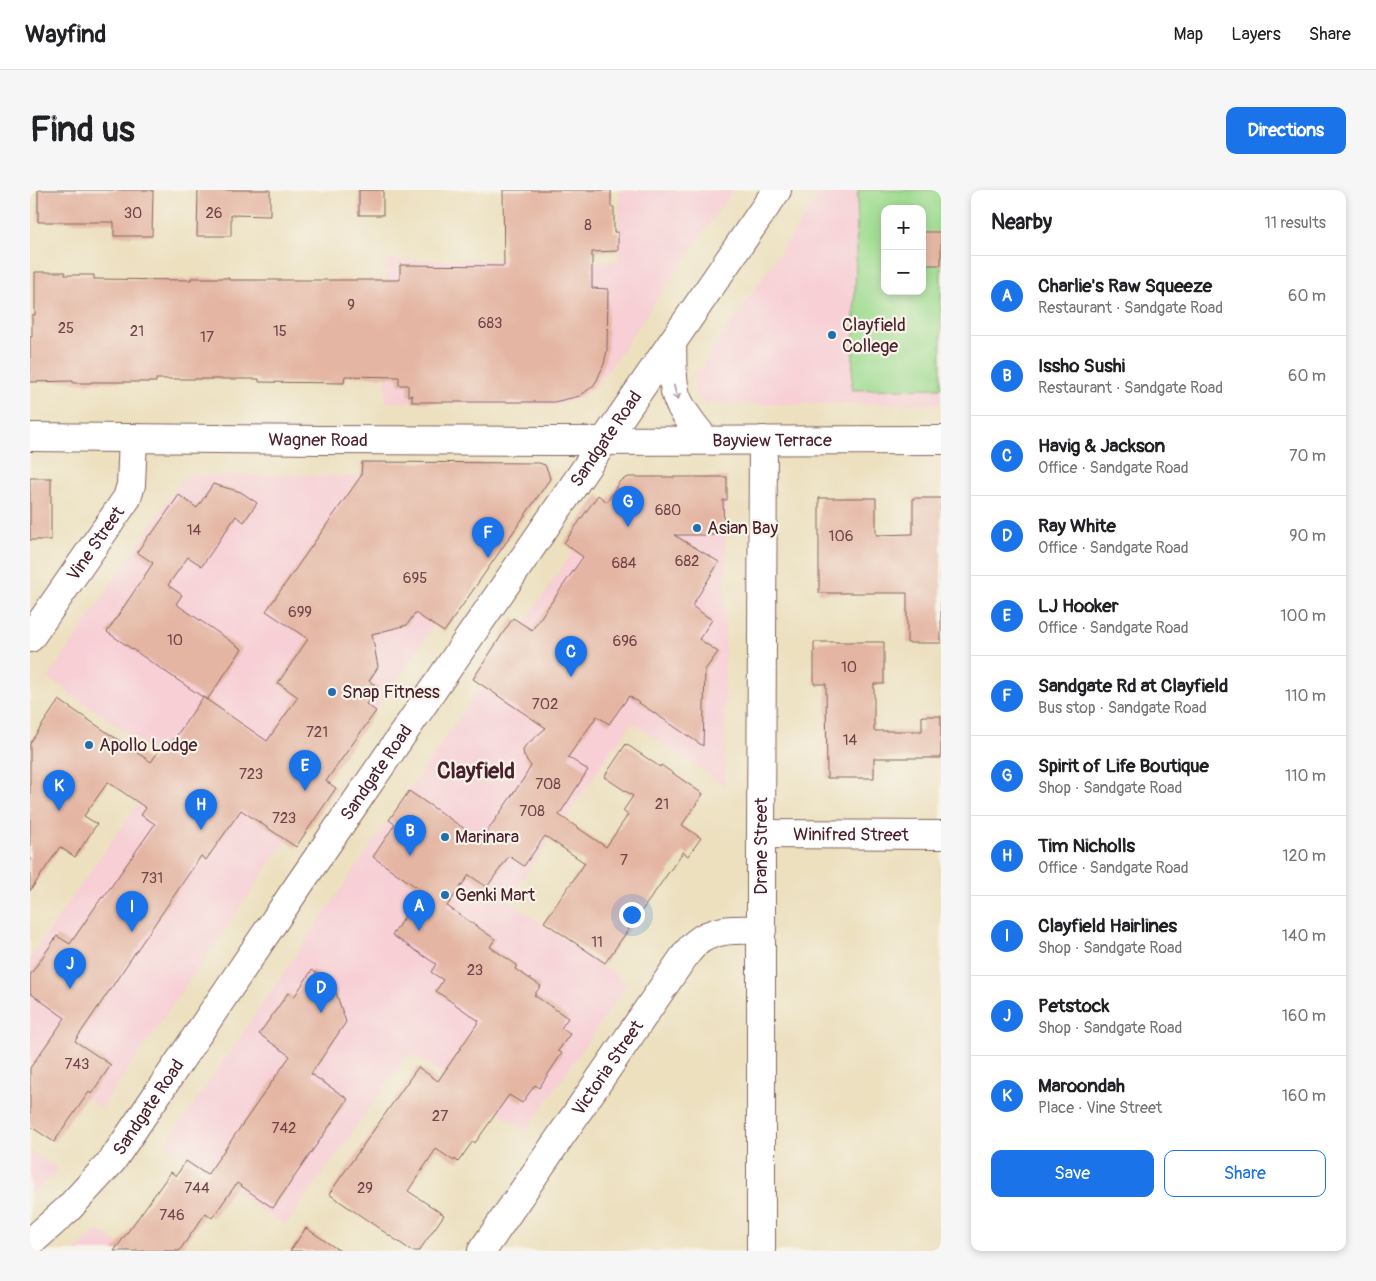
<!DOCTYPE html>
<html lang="en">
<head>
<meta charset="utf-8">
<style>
  body { margin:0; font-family:Pangolin,sans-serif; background:#f6f6f6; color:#202124 }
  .controls { position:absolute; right:15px; top:15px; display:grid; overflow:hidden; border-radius:10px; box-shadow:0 2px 8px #0003 }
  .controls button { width:45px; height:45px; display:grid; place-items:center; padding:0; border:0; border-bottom:1px solid #e0e0e0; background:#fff; color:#202124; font:25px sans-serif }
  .you { position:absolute; left:601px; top:724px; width:18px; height:18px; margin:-12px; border:4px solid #fff; border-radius:50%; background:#1a73e8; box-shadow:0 0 0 8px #1a73e833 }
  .badge { display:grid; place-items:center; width:32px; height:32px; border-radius:50%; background:#1a73e8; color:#fff; font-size:16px; font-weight:700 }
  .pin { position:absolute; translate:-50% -41px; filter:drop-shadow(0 1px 2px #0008) }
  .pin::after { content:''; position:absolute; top:26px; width:18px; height:15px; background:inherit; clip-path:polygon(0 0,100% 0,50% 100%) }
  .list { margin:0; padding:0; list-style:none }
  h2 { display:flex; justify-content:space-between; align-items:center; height:65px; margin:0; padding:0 20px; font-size:21px }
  h2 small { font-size:16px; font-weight:400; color:#757577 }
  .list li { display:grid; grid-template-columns:32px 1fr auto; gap:15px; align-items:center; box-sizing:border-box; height:80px; padding:0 20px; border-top:1px solid #e0e0e0 }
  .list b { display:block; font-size:19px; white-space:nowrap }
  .list p { margin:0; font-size:16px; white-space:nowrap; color:#757577 }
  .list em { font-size:16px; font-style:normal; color:#757577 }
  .actions { display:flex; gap:10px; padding:15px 20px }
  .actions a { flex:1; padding:11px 0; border:1px solid #1a73e8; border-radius:10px; text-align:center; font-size:18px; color:#1a73e8 }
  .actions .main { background:#1a73e8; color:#fff }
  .map { position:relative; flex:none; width:911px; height:1061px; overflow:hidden; border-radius:10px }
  header { display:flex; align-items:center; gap:30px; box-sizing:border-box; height:70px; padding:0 25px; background:#fff; border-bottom:1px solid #e0e0e0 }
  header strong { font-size:24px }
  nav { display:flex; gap:28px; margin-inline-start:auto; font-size:18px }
  .intro { display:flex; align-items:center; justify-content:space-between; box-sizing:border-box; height:120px; padding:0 30px }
  h1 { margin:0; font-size:35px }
  .button { padding:12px 22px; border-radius:10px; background:#1a73e8; color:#fff; font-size:18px; font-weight:700 }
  main { display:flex; gap:30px; padding:0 30px }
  aside { flex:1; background:#fff; border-radius:10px; box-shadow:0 2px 8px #0003 }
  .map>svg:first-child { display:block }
  .built { fill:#f7cfd5; fill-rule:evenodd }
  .green { fill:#9edc90; stroke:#747e5e; fill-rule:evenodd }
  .building { fill:#e4b5a3 }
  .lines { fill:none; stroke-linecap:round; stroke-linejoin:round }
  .minor-casing { stroke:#83635f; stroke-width:30 }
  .highway-casing { stroke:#83635f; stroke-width:30 }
  .minor { stroke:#fff; stroke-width:28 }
  .highway { stroke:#fff; stroke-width:28 }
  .oneway { stroke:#ae9aa0 }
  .poi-dot { fill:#1f6fb2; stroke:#f7f3e8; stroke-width:2 }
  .labels { text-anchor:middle; stroke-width:4.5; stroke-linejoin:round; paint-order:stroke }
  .number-label { font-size:15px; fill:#704449 }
  .poi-label { font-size:18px; fill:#4a1f2b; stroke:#f7f3e8; text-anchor:start }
  .street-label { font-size:18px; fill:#4a1f2b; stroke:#f7f3e8 }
  .district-label { font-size:22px; font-weight:bold; fill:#4a1f2b; stroke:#f7f3e8 }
</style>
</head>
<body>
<header>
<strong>Wayfind</strong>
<nav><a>Map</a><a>Layers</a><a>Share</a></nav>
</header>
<div class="intro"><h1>Find us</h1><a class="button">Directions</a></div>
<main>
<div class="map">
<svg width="911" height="1061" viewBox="0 0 911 1061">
  <rect width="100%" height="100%" fill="#f7f3e8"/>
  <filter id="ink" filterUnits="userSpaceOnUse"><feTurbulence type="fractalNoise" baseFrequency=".02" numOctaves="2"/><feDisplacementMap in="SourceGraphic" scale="10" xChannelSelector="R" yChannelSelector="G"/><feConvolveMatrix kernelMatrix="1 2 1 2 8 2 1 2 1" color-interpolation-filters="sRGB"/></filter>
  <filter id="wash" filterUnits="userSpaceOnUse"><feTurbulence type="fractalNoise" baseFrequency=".0096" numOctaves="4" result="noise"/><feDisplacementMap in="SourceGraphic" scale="20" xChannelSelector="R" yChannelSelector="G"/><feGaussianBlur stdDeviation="1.12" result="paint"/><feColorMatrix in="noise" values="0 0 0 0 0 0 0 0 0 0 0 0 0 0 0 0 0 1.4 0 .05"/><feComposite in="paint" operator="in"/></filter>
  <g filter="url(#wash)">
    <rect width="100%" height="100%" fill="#ece0bf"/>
    <g class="built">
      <path d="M589,0H703L568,195L549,209L525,215L356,212L357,70L589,71Z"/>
      <path d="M793,0H911V214H676L665,205L664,188ZM855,19H892V101H855Z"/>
      <path d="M159,285L331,286L496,303L300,586L297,592L306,598L265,657L256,651L71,918L0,870V768L138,571L18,488L153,289Z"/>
      <path d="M599,287H697L695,422V596L602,532L478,710L598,793L496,941L380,862L255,1036L136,954L578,311Z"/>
      <path d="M0,960L29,980L0,1005Z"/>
      <path d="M69,1040L98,1061H45Z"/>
    </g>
    <path class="green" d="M828,0H911V198L822,200ZM855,19H892V101H855Z"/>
    <g id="blocks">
      <g class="building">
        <path d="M8,0H123L122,46H84V32H8Z"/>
        <path d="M168,0H240V26L201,25V46H167Z"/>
        <rect x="329" y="0" width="24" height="25"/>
        <path d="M473,0H581V17H584V42H588V61L562,62V98L578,99L577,160L574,174L567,190L563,196L550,206L524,212H382V205L378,206V195H369V187L315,186L314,193L229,192V189H126V192H61V193H43V191L0,192V147H2V125H5V82H35V85H64V89L161,90V88H199V90H370V75L474,76Z"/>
        <rect x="892" y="42" width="19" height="33"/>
        <path d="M332,272L509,273L515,275L518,282L520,289L414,442L385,423L377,435L342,444L348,477L339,491L348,497L336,514L346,521L296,591L306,598L266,657L211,620L176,670L171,666L45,851L81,875L61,904L59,902L24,952L0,936V878L35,828L0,803V785L27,746L40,754L72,707L73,708L125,634L111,625L116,618L78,592L54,626L67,634L45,667L30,657L0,701V553L29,510L121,572L136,551L141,554L173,507L237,551L268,507L248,493L278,449L236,421L331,286Z"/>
        <path d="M599,287H697V310H693L694,345H644L689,372L662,416L682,430L669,449L688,462L675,480L673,556L599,506L579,534L567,526L538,567L558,580L529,625L576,657L598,625L593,621L603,606L574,587L596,554L630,577L631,575L673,604L652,635L671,648L658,666L653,662L575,773L514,732L555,673L515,646L494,676L479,666L457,697L439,685L417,716L465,749L460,757L487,775L485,779L511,796L504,805L538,828L531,838L540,844L528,861L532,863L509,898L505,895L492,913L479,905L445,953L443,951L428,972L425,969L424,971L406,959L378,1001L414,1025L389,1061H382L299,1004L388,877L408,891L449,831L406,801L413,790L401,782L406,774L362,745L392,701L343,667L365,634L359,630L379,601L451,650L494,588L501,576L494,566L493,560L495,556L516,538L443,489L483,428L502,440L553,367L534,353L568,305L577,312L590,291Z"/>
        <rect x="0" y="288" width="21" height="62"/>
        <path d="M183,294L211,302L227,313L214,332L206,326L172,376L158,367L138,395L152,405L146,414L212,459L177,510L77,442L123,373L107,362L120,344L121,345L149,305L167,318Z"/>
        <path d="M789,308H846V345L883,344V308H911V453H877V403H789Z"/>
        <path d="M784,452H854V494H844V541H892V526H911V568H844V588H797L796,494H784Z"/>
        <path d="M282,780L303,794L316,832L281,884L318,909L243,1018L207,993L182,1028L176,1023L149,1061H84L141,982L146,986L156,971L177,985L260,866L229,844L258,803L264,807Z"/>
        <path d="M276,1038L310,1061H260Z"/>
      </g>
    </g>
  </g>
  <g filter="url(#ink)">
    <use href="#blocks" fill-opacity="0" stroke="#83635f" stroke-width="1"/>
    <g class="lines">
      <g class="minor-casing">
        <g id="minor">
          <path id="s1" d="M0,247L292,250L523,251L911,250"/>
          <path id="s2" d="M0,448L97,308L101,295L103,248"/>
          <path id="s3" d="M731,644L911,645"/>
          <path id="s4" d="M452,1061L653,768C657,763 661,757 666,753C684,737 710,740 732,740"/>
          <path id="s5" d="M731,1061V644L733,250"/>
        </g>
      </g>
      <g class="highway-casing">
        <g id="highway">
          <path d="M642,154C643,170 641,189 646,205C651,222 665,236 675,250"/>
          <path id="s6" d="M0,1053L38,1019L82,971L264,702L747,0"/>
        </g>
      </g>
      <use href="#minor" class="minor"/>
      <use href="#highway" class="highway"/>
    </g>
    <defs><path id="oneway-shaft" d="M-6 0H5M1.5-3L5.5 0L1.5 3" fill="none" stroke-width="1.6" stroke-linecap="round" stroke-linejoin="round" transform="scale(1.25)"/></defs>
    <use class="oneway" href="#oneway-shaft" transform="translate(646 203) rotate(74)"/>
  </g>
  <g class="poi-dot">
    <circle cx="802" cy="145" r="5"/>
    <circle cx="667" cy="338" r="5"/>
    <circle cx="302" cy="502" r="5"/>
    <circle cx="59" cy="555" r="5"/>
    <circle cx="415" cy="647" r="5"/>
    <circle cx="415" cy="705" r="5"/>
  </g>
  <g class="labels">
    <g class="number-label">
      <text x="103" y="28">30</text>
      <text x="184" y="28">26</text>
      <text x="558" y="40">8</text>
      <text x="321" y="120">9</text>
      <text x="460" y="138">683</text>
      <text x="36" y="143">25</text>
      <text x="107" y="146">21</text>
      <text x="250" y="146">15</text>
      <text x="177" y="152">17</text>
      <text x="638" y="325">680</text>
      <text x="164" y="345">14</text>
      <text x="811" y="351">106</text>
      <text x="657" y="376">682</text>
      <text x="594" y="378">684</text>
      <text x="385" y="393">695</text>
      <text x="270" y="427">699</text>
      <text x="145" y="455">10</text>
      <text x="595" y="456">696</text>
      <text x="819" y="482">10</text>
      <text x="515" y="519">702</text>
      <text x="287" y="547">721</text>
      <text x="820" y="555">14</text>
      <text x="221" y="589">723</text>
      <text x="518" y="599">708</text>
      <text x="632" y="619">21</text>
      <text x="502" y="626">708</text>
      <text x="254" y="633">723</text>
      <text x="594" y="675">7</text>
      <text x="122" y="693">731</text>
      <text x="567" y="757">11</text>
      <text x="445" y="785">23</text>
      <text x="47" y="879">743</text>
      <text x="410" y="931">27</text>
      <text x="254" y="943">742</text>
      <text x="167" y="1003">744</text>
      <text x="335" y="1003">29</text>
      <text x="142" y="1030">746</text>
    </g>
    <g class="poi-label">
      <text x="812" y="141">Clayfield<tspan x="812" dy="21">College</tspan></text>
      <text x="677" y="344">Asian Bay</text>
      <text x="312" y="508">Snap Fitness</text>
      <text x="69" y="561">Apollo Lodge</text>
      <text x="425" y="653">Marinara</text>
      <text x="425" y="711">Genki Mart</text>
    </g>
    <g class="street-label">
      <text dy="6" stroke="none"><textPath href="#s6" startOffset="991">Sandgate Road</textPath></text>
      <text dy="6" stroke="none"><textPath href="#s1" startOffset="288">Wagner Road</textPath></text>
      <text dy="6" stroke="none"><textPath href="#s1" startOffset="742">Bayview Terrace</textPath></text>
      <text dy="6" stroke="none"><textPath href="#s2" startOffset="115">Vine Street</textPath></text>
      <text dy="6" stroke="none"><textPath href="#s6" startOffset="586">Sandgate Road</textPath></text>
      <text dy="6" stroke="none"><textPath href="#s3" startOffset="90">Winifred Street</textPath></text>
      <text dy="6" stroke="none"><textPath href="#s5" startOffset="405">Drane Street</textPath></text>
      <text dy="6" stroke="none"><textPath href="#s4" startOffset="222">Victoria Street</textPath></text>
      <text dy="6" stroke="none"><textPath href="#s6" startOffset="181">Sandgate Road</textPath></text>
    </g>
    <g class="district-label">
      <text x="446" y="588">Clayfield</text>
    </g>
  </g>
</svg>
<div class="controls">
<button>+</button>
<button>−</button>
</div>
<div class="you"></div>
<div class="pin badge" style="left:389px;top:741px">A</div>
<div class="pin badge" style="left:380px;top:666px">B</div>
<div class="pin badge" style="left:541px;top:487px">C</div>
<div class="pin badge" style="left:291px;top:823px">D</div>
<div class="pin badge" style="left:275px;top:601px">E</div>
<div class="pin badge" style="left:458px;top:368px">F</div>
<div class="pin badge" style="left:598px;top:337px">G</div>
<div class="pin badge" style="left:171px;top:640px">H</div>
<div class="pin badge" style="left:102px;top:742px">I</div>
<div class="pin badge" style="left:40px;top:799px">J</div>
<div class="pin badge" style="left:29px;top:621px">K</div>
</div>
<aside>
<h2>Nearby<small>11 results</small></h2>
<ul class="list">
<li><span class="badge">A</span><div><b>Charlie's Raw Squeeze</b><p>Restaurant · Sandgate Road</p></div><em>60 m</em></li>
<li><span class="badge">B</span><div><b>Issho Sushi</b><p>Restaurant · Sandgate Road</p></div><em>60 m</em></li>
<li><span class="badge">C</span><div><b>Havig &amp; Jackson</b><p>Office · Sandgate Road</p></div><em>70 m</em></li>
<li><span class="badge">D</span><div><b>Ray White</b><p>Office · Sandgate Road</p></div><em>90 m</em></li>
<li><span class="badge">E</span><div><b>LJ Hooker</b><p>Office · Sandgate Road</p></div><em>100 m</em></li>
<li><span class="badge">F</span><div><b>Sandgate Rd at Clayfield</b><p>Bus stop · Sandgate Road</p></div><em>110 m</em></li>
<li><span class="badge">G</span><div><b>Spirit of Life Boutique</b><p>Shop · Sandgate Road</p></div><em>110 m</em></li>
<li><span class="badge">H</span><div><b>Tim Nicholls</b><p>Office · Sandgate Road</p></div><em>120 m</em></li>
<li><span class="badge">I</span><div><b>Clayfield Hairlines</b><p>Shop · Sandgate Road</p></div><em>140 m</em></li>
<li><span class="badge">J</span><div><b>Petstock</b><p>Shop · Sandgate Road</p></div><em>160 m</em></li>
<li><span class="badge">K</span><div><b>Maroondah</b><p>Place · Vine Street</p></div><em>160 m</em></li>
</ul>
<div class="actions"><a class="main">Save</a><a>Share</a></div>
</aside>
</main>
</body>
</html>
